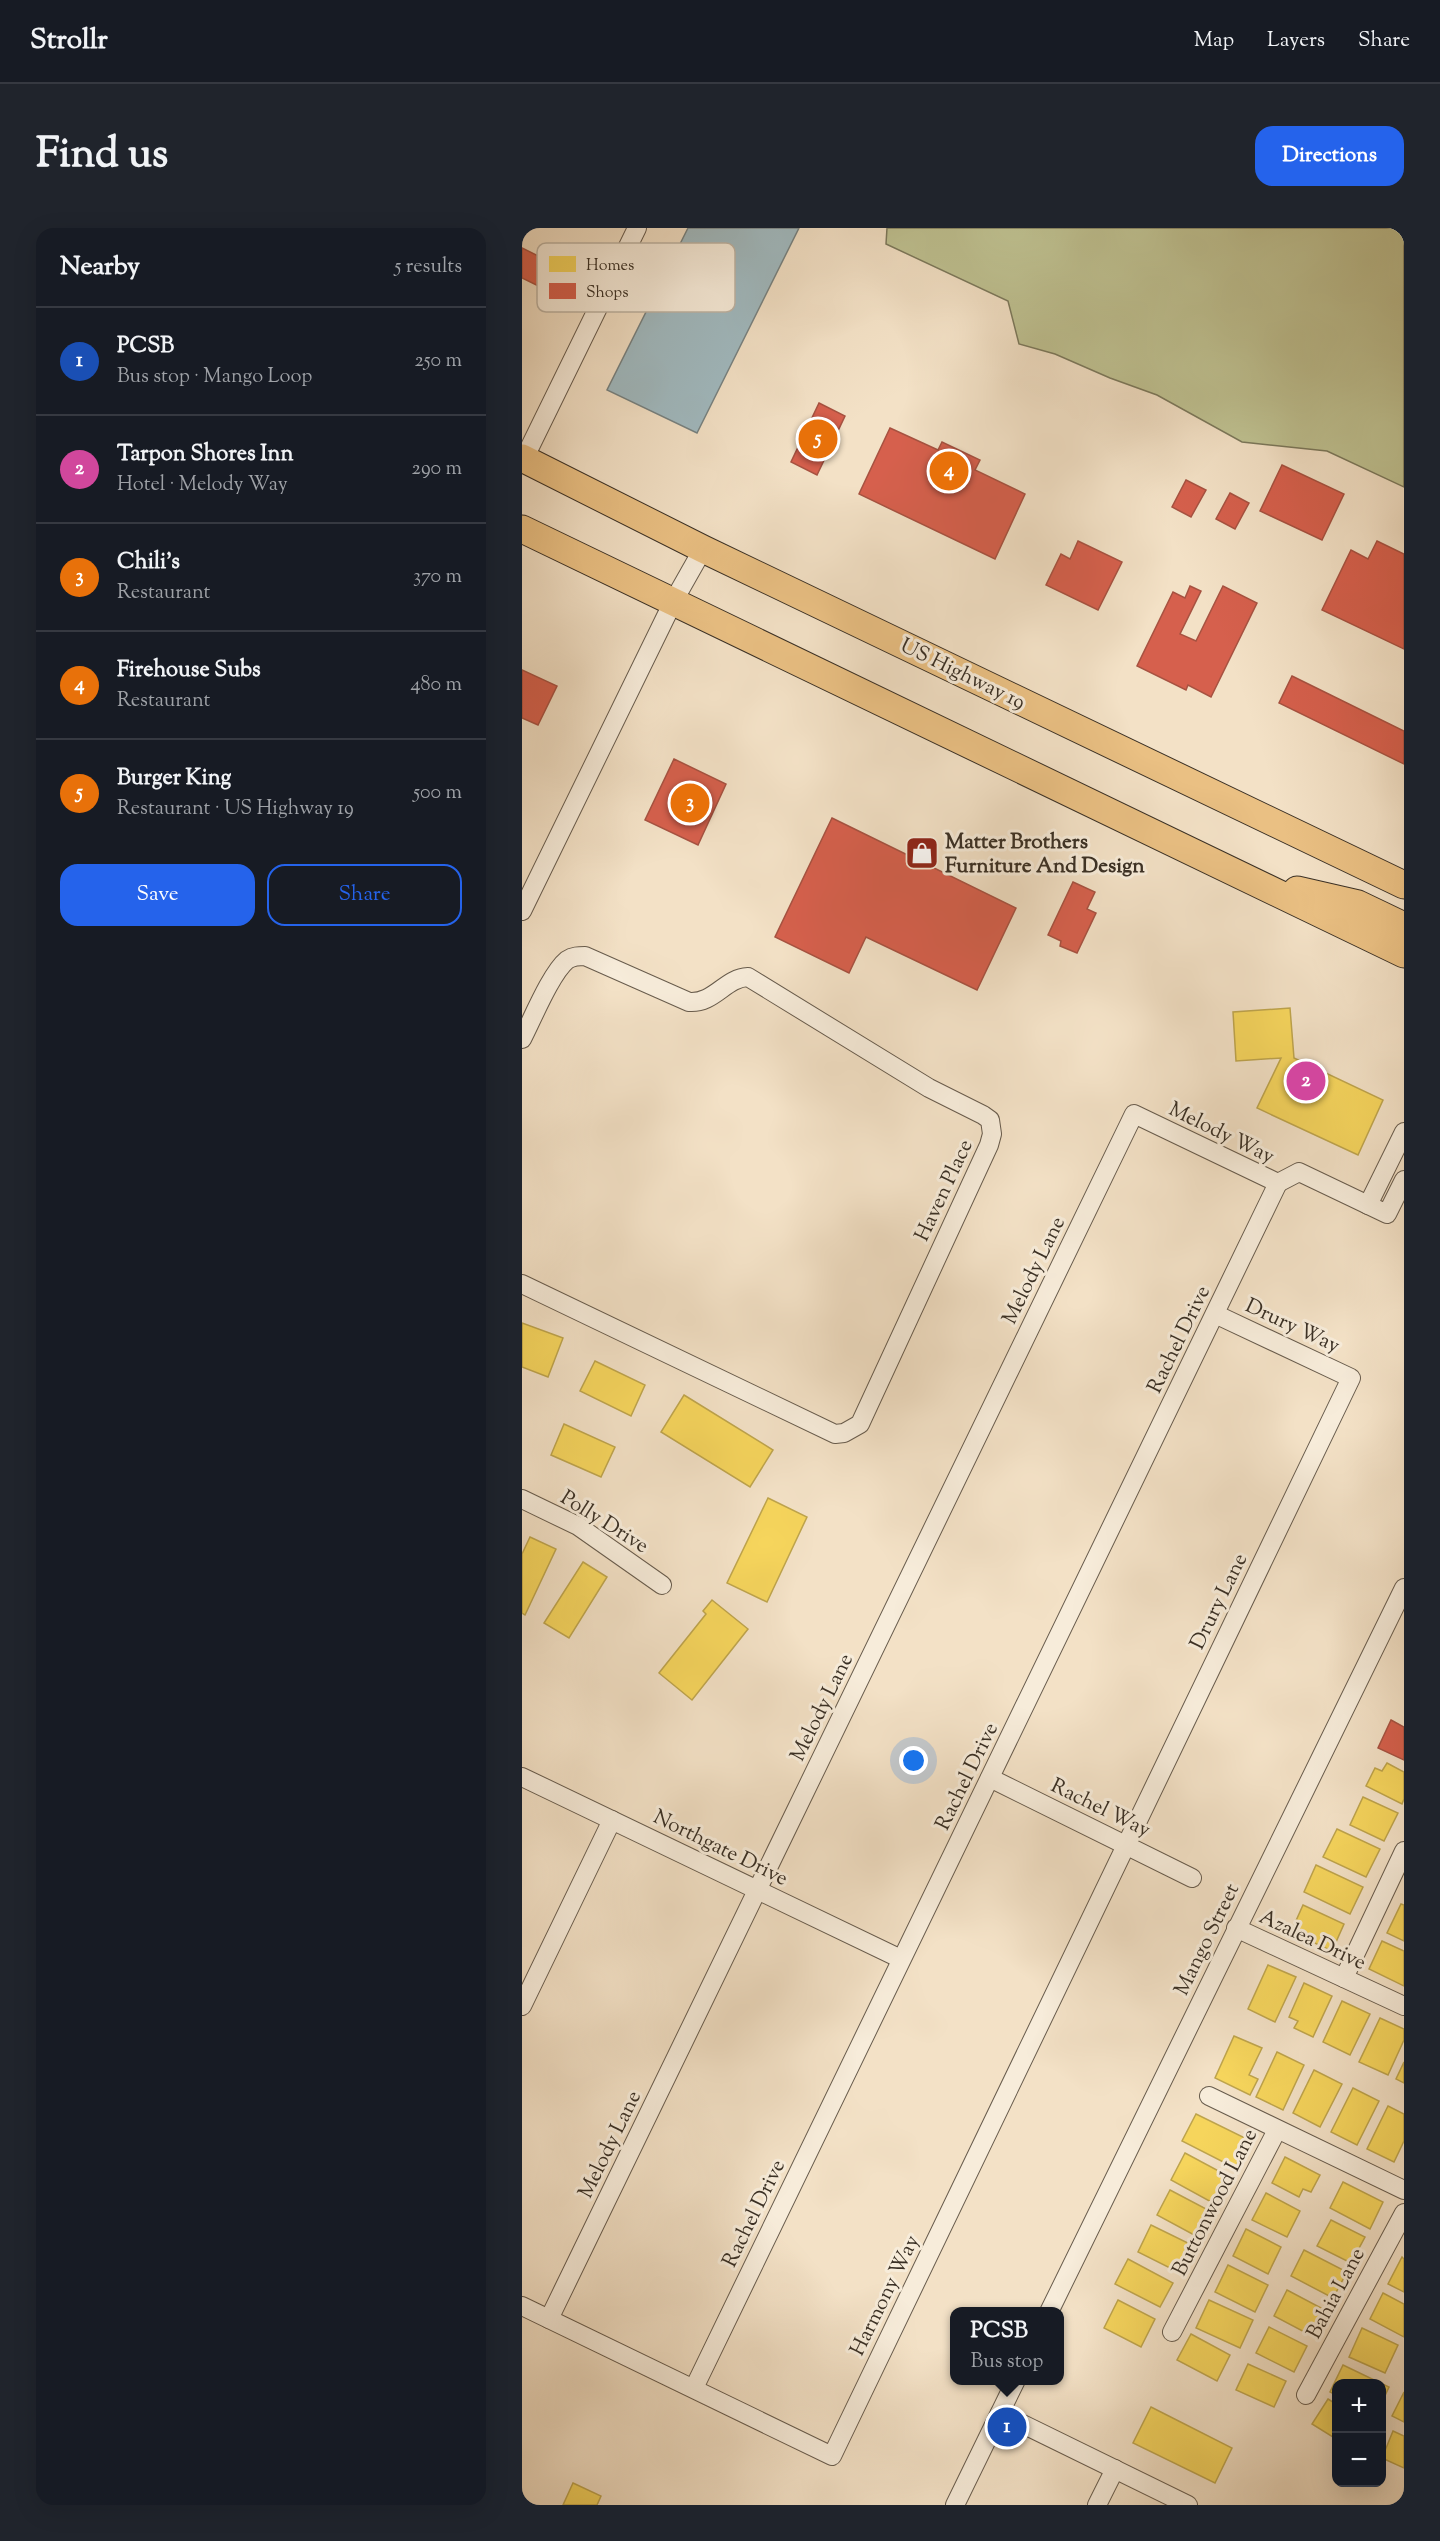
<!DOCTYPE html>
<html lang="en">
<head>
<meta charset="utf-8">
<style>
  body { margin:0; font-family:"Sorts Mill Goudy",serif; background:#20242c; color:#f1f3f6 }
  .controls { position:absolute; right:18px; bottom:18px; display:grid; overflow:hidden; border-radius:12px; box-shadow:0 6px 24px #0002 }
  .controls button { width:54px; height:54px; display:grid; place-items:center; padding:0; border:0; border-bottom:2px solid #363941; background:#171b24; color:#f1f3f6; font:30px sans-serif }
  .you { position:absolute; left:392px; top:1533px; width:21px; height:21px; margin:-15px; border:4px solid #fff; border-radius:50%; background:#1a73e8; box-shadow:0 0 0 9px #1a73e833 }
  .badge { display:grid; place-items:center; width:39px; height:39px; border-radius:50%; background:#2563eb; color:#fff; font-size:20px; font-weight:700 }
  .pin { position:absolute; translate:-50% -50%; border:3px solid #fff; box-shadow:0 2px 6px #0006 }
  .popup { position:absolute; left:428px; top:2079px; width:114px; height:78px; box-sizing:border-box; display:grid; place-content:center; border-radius:12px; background:#171b24; filter:drop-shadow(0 2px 4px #0005); font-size:20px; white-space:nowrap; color:#9ea1a6 }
  .popup b { font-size:22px; color:#f1f3f6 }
  .popup::after { content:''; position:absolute; left:50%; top:100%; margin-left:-12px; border:12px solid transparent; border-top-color:#171b24 }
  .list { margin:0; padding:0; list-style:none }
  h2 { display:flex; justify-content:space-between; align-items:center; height:78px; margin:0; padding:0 24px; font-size:26px }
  h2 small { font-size:20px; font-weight:400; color:#9ea1a6 }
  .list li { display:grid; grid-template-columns:39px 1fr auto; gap:18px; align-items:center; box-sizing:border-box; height:108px; padding:0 24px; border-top:2px solid #363941 }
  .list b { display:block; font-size:22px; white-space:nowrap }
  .list p { margin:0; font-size:20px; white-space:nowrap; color:#9ea1a6 }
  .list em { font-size:20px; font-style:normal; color:#9ea1a6 }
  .actions { display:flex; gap:12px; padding:18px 24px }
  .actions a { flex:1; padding:14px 0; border:2px solid #2563eb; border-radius:18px; text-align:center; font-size:21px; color:#2563eb }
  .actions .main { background:#2563eb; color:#fff }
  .map { position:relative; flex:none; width:882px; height:2277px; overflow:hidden; border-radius:18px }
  header { display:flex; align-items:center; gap:36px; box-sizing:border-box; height:84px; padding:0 30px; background:#171b24; border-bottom:2px solid #363941 }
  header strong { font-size:28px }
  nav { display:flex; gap:33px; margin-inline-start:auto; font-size:21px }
  .intro { display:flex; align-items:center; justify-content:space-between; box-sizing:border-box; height:144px; padding:0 36px }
  h1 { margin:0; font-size:42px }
  .button { padding:15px 27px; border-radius:18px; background:#2563eb; color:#fff; font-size:21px; font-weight:700 }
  main { display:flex; gap:36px; padding:0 36px }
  aside { flex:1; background:#171b24; border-radius:18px; box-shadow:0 6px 24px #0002 }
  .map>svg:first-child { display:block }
  .green { fill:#bfc292; stroke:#7c795c; stroke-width:1.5 }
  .water { fill:#a1bac0; stroke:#788382; stroke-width:1.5 }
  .homes { fill:#f6d55c; stroke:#bea44c; stroke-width:1.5 }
  .shops { fill:#d6604d; stroke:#a75241; stroke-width:1.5 }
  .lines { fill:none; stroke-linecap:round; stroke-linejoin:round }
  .minor-casing { stroke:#685c4d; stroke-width:20 }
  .highway-casing { stroke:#3a3025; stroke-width:29 }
  .minor { stroke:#f7ecda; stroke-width:18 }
  .highway { stroke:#eac083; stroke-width:27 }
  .labels { text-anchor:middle; stroke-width:6; stroke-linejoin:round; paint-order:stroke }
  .street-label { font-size:21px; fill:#3a3025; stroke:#f7ecda }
  .poi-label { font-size:21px; font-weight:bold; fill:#3a3025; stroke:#f7ecda; text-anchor:start }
  .key { fill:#f7ecda; stroke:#beb4a4; stroke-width:1.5 }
  .key-label { font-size:16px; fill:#3a3025 }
</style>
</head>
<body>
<header>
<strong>Strollr</strong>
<nav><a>Map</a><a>Layers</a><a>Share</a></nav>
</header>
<div class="intro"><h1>Find us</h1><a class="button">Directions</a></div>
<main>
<aside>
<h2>Nearby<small>5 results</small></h2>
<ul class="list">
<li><span class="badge" style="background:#1a4fb4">1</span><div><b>PCSB</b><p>Bus stop · Mango Loop</p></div><em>250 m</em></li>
<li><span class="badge" style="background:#d1479c">2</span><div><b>Tarpon Shores Inn</b><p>Hotel · Melody Way</p></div><em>290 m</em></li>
<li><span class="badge" style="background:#e8710a">3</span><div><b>Chili's</b><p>Restaurant</p></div><em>370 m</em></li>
<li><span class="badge" style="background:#e8710a">4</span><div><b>Firehouse Subs</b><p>Restaurant</p></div><em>480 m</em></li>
<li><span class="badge" style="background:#e8710a">5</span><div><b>Burger King</b><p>Restaurant · US Highway 19</p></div><em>500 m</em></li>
</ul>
<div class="actions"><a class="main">Save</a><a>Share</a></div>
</aside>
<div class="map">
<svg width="882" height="2277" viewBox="0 0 882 2277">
  <rect width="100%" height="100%" fill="#f3e1c6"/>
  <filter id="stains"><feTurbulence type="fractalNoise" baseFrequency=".00333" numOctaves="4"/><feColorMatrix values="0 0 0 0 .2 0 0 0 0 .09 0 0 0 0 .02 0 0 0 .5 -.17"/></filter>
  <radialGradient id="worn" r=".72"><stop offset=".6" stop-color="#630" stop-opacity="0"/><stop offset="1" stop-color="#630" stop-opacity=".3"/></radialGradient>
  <path class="green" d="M365,0H882V259L805,223L720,214L635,167L588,150L533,126L497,116L486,73L364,16Z"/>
  <path class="water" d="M166,0H277L175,205L85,162Z"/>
  <g class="homes">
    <path d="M768,780L772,830L861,872L836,927L735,880L759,830L714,833L711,784Z"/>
    <path d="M0,1095L41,1110L26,1149L0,1139Z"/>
    <path d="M73,1133L123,1157L109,1188L58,1163Z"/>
    <path d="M162,1167L251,1222L228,1259L139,1204Z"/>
    <path d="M42,1196L93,1219L79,1249L29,1227Z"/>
    <path d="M246,1270L285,1289L245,1374L205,1355Z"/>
    <path d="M8,1309L34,1321L3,1387L0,1385V1326Z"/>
    <path d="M61,1334L85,1349L47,1410L22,1395Z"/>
    <path d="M190,1372L226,1401L170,1472L137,1445L184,1386L181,1383Z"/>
    <path d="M865,1535L882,1544V1571L880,1576L844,1558L853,1540L860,1543Z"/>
    <path d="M841,1569L876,1585L862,1613L828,1597Z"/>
    <path d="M815,1601L858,1621L844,1649L801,1629Z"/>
    <path d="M794,1637L841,1659L828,1686L782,1664Z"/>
    <path d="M879,1676L882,1677V1713L865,1705Z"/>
    <path d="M781,1677L822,1696L810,1723L769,1704Z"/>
    <path d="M860,1713L882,1723V1758L847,1741Z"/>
    <path d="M746,1737L774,1749L753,1794L726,1781Z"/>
    <path d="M782,1755L810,1768L791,1809L772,1800L776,1793L767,1789Z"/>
    <path d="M820,1773L848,1786L828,1827L801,1814Z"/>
    <path d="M858,1790L882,1801V1812L866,1847L837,1834Z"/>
    <path d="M712,1808L740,1820L727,1847L736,1851L728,1867L693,1850Z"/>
    <path d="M755,1824L782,1837L761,1882L734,1869Z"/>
    <path d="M882,1834V1855L874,1851Z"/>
    <path d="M792,1842L820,1856L798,1899L771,1885Z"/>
    <path d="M831,1860L857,1873L835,1917L809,1904Z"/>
    <path d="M866,1878L882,1886V1913L872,1934L845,1921Z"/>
    <path d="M674,1886L727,1912L713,1940L660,1913Z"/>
    <path d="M663,1925L706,1948L691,1975L649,1952Z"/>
    <path d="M763,1929L798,1947L789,1964L781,1961L777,1969L750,1955Z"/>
    <path d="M821,1954L861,1974L848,2001L808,1980Z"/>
    <path d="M648,1962L688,1983L674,2008L635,1987Z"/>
    <path d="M744,1965L778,1983L765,2009L730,1992Z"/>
    <path d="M809,1992L843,2009L829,2035L795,2018Z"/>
    <path d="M629,1997L670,2017L656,2044L616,2024Z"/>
    <path d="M724,2001L759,2019L746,2046L711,2028Z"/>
    <path d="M782,2022L825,2044L811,2070L769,2048Z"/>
    <path d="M880,2029L882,2031V2064L866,2056Z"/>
    <path d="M606,2031L651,2055L638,2079L593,2056Z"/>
    <path d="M706,2037L746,2057L733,2084L693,2064Z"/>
    <path d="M765,2062L803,2082L790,2108L752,2088Z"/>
    <path d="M861,2065L882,2076V2109L848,2091Z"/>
    <path d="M596,2072L633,2091L619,2119L582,2100Z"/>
    <path d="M687,2072L731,2092L718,2120L674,2100Z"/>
    <path d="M747,2099L785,2118L772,2144L734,2125Z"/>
    <path d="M840,2100L876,2117L863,2145L827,2129Z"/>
    <path d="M669,2106L708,2127L695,2153L655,2132Z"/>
    <path d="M726,2136L764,2153L752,2179L714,2162Z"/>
    <path d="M821,2137L867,2159L860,2174V2156H814V2167L808,2164Z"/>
    <path d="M882,2164V2194L870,2188Z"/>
    <path d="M806,2171L814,2176V2211L790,2196Z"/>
    <path d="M629,2179L710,2220L693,2255L611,2215Z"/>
    <path d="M871,2203L882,2208V2240L860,2230Z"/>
    <path d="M51,2255L79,2268L75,2277H41Z"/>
  </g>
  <g class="shops">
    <path d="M0,20L65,52L53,76L0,50Z"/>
    <path d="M297,175L323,188L295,247L269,234Z"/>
    <path d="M368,200L416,222L420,214L458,232L453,242L503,266L473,331L337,266Z"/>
    <path d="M760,237L822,266L800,312L738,283Z"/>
    <path d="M664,252L684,262L669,289L650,279Z"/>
    <path d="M708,265L727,275L713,301L694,291Z"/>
    <path d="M556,313L600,334L576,382L524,357L539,326L548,331Z"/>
    <path d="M855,313L882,326V421L800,382L829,322L846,331Z"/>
    <path d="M668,358L679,363L658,406L674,413L701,358L735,375L689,469L666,457L664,462L615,438L651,364L663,370Z"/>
    <path d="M0,442L35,458L16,497L0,490Z"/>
    <path d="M770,448L882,503V536L757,475Z"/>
    <path d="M152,531L204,556L176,617L123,592Z"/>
    <path d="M310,590L494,680L455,762L344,709L327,745L253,709Z"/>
    <path d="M551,654L573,664L565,681L574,685L555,725L538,718L539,713L526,707Z"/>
    <path d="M869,1492L882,1499V1532L856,1520Z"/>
  </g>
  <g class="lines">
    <g class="minor-casing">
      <g id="minor">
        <path d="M2,231L115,0"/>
        <path d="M0,683L151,374L181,321"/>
        <path d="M0,811C10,792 29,745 45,732C51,728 57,728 63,728L167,774C192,776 203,750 226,749L407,860L461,887L468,892L470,906L467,917L338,1196L322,1205L313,1206L0,1056"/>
        <path d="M756,955L777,944L865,986L882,952"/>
        <path d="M846,977L882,904"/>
        <path d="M0,1271L56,1298L140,1357"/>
        <path d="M0,1549L379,1731"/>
        <path d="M468,1550L670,1650"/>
        <path d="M714,1700L882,1778"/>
        <path d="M822,1750L882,1623"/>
        <path d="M0,1778L90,1592"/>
        <path d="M687,1868L882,1962"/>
        <path d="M0,2078L310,2228L829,1150L693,1086"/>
        <path d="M527,2084L882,1360"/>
        <path d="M27,2091L612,886L756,955"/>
        <path d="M650,2104L755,1902"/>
        <path d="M172,2160L756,955"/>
        <path d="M784,2167L882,1985"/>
        <path d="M478,2185L666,2277"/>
        <path d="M433,2277L494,2152"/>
        <path d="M575,2277L593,2241"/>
      </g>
    </g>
    <g class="highway-casing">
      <g id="highway">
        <path d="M0,230L181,321L882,657"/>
        <path d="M0,301L882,726"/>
        <path d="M775,662L836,676L882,698"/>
      </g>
    </g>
    <use href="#minor" class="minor"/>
    <use href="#highway" class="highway"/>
  </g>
  <defs>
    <g id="shop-square" transform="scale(1.725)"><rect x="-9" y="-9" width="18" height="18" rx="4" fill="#8f2418" stroke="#f7ecda"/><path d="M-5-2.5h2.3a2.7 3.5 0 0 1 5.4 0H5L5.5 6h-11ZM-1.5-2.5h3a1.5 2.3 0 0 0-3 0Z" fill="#fff"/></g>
  </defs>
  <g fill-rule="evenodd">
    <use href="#shop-square" x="400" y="625"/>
  </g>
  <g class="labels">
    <g class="street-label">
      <text transform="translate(441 445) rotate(26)" y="7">US Highway 19</text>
      <text transform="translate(700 904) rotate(26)" y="7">Melody Way</text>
      <text transform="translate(421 962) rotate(-65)" y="7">Haven Place</text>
      <text transform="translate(511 1042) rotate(-64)" y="7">Melody Lane</text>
      <text transform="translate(771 1097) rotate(25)" y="7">Drury Way</text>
      <text transform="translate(656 1111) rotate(-64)" y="7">Rachel Drive</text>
      <text transform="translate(83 1293) rotate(32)" y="7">Polly Drive</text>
      <text transform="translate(696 1373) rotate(-64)" y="7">Drury Lane</text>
      <text transform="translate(299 1479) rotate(-64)" y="7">Melody Lane</text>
      <text transform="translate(444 1548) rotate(-64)" y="7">Rachel Drive</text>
      <text transform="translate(579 1579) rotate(26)" y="7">Rachel Way</text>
      <text transform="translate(199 1619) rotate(26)" y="7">Northgate Drive</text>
      <text transform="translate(684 1711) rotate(-64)" y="7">Mango Street</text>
      <text transform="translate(791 1711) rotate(25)" y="7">Azalea Drive</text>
      <text transform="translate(87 1916) rotate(-64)" y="7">Melody Lane</text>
      <text transform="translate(692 1974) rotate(-63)" y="7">Buttonwood Lane</text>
      <text transform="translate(231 1985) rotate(-64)" y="7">Rachel Drive</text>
      <text transform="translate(813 2065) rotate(-62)" y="7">Bahia Lane</text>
      <text transform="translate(362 2067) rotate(-64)" y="7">Harmony Way</text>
    </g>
    <g class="poi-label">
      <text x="423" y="620">Matter Brothers<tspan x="423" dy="24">Furniture And Design</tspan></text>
    </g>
  </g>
  <rect x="15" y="15" width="198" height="69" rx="9" class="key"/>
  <rect x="27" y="28" width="27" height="16" fill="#f6d55c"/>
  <rect x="27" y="55" width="27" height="16" fill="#d6604d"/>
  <g class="key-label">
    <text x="64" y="42">Homes</text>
    <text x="64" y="69">Shops</text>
  </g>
  <rect width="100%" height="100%" filter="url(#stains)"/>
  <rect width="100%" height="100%" fill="url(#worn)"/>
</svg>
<div class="controls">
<button>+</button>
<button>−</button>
</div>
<div class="you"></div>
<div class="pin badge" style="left:485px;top:2199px;background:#1a4fb4">1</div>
<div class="popup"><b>PCSB</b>Bus stop</div>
<div class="pin badge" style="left:784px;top:853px;background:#d1479c">2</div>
<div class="pin badge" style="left:168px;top:575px;background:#e8710a">3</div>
<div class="pin badge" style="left:427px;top:243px;background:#e8710a">4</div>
<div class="pin badge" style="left:296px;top:211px;background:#e8710a">5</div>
</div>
</main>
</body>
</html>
